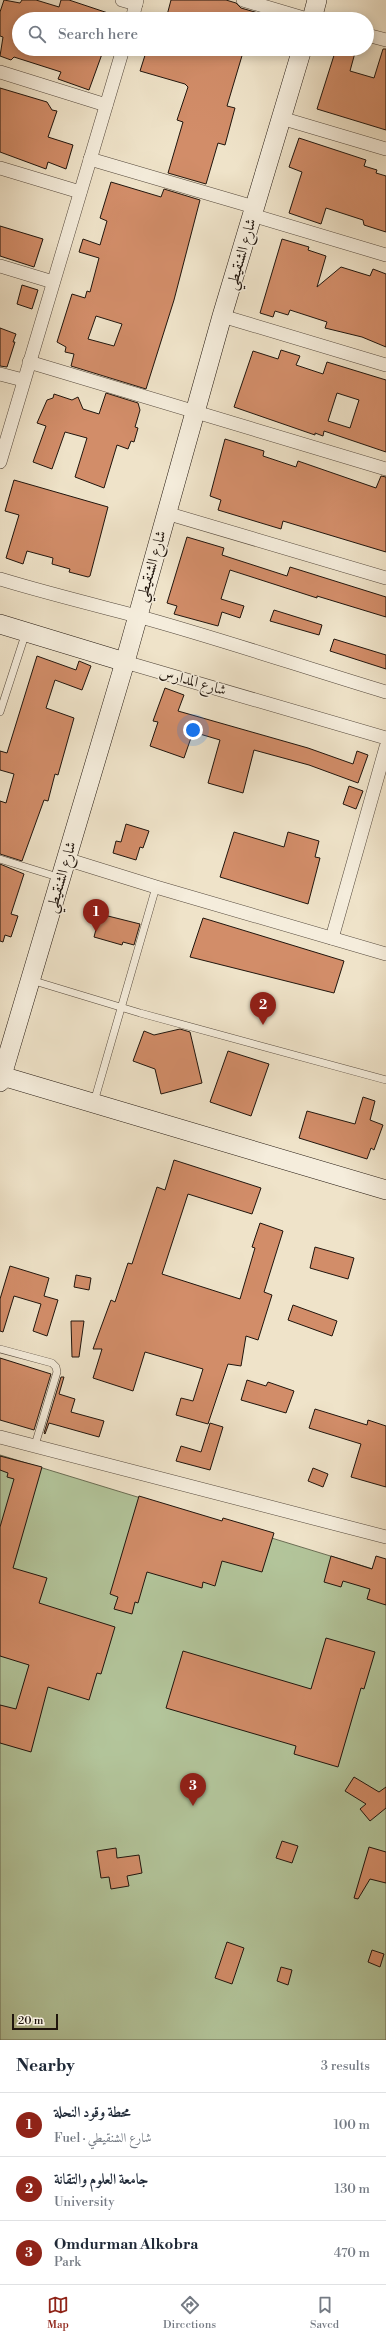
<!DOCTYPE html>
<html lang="en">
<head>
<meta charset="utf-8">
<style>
  body { margin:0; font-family:"Libre Bodoni",Amiri,serif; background:#f2f2f3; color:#1f2937 }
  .scale { position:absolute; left:12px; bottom:10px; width:46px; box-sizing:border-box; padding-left:4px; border:2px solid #20150d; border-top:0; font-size:11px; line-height:14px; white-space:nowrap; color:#20150d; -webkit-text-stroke:3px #f5eddc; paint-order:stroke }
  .you { position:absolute; left:193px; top:730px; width:14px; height:14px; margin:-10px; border:3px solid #fff; border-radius:50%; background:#1a73e8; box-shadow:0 0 0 6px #1a73e833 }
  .badge { display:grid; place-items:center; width:26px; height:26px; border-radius:50%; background:#8f2418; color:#fff; font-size:13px; font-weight:700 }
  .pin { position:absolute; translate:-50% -33px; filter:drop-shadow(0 1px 2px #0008) }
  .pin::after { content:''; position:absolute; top:21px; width:14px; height:12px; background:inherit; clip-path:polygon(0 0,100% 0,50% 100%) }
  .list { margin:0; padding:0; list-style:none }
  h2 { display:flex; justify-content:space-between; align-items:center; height:52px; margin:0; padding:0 16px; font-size:17px }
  h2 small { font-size:13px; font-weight:400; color:#747a83 }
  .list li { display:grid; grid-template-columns:26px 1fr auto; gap:12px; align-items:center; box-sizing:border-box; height:64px; padding:0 16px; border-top:1px solid #e0e1e3 }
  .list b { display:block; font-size:15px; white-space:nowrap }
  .list p { margin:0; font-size:13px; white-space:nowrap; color:#747a83 }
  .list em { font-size:13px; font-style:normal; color:#747a83 }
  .icon { flex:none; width:22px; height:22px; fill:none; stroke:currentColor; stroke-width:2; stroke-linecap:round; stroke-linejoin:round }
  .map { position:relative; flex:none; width:386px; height:2040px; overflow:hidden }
  .search { position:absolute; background:#fff; box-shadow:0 2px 10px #0003; left:12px; right:12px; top:12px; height:44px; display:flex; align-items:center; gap:10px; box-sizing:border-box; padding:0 14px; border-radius:22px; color:#747a83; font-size:15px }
  .sheet { height:244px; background:#fff }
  nav { display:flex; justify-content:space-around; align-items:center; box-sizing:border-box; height:56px; border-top:1px solid #e0e1e3; background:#fff; font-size:11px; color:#747a83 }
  nav a { display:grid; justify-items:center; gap:2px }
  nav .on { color:#8f2418 }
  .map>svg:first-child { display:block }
  .green { fill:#b3c59b; stroke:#6a6d54 }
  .building { fill:#d28d69; stroke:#20150d; fill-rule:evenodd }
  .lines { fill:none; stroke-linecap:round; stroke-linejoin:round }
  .lane-casing { stroke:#54483c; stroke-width:8 }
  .street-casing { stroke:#54483c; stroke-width:14 }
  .secondary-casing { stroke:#20150d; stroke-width:20 }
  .lane { stroke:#f5eddc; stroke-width:7 }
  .street { stroke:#f5eddc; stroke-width:13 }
  .secondary { stroke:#f5eddc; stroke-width:19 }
  .labels { text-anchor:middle; stroke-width:3; stroke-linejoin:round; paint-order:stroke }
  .street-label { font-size:15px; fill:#20150d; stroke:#f5eddc }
</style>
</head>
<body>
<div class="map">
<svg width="386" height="2040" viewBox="0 0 386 2040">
  <rect width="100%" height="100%" fill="#efe3c9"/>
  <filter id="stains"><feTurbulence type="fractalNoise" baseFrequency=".005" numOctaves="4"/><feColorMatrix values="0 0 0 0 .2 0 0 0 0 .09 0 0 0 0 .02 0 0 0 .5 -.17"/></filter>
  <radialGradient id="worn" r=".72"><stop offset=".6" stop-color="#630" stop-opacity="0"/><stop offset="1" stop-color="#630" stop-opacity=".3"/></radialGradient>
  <path class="green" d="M0,1455L386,1573V2040H0Z"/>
  <g class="building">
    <path d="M4,0L20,3L22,0H36L59,7L61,0H69L117,16V19H19V49H88L102,54L89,90L58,79L61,72L14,57L11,60L0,56L3,37L0,36V12Z"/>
    <path d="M171,0H226L236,3L241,8L279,19H166Z"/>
    <path d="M147,49H162L183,55L184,49H244L227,106L235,108L225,145L218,143L206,184L168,173L183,122L177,120L188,87L185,84L140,71Z"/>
    <path d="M336,49H356L350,71L374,78L383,49H386V130L317,109Z"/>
    <path d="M0,88L47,102L52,110L57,111L48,137L73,145L66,169L48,162L46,169L0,152Z"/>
    <path d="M299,138L366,160L364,166L377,170L376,173L386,176V232L364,225L363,220L326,208L321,224L289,213L302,172L289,167Z"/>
    <path d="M111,182L161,197L164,189L200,200L174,300L146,389L71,366L74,354L65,352L66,347L57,342L72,294L85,298L87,291L90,292L99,258L79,252L83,239L100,245L107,221L100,218ZM96,316L122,324L114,346L88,339Z"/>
    <path d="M0,226L43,239L34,267L0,256Z"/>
    <path d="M282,239L309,247L308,250L326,256L317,287L341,267L370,276L373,269L386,274V347L362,337L325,328L327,322L290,310L288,315L275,311L273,317L260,313Z"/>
    <path d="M22,285L38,290L32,309L17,304Z"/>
    <path d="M0,328L16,334L13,342H15L7,367L0,366Z"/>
    <path d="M281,350L300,356L296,365L323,374L327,362L386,380V452L324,431L323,436L315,433V435L234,407L253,351L278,359ZM337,393L359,400L350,428L328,421Z"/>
    <path d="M106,393L138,403L140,410L135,427L138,428L134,442L131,441L128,449L117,445L104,488L75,477L87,438L65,432L52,469L33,462L46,426L37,423L47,400L53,398L54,394L72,400L78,397L83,409L99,414Z"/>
    <path d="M225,439L264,451L263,456L296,467L298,461L376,488L381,476L386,477V552L283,521L281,529L218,510L221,500L210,496Z"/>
    <path d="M14,480L108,507L90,576L88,577L69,572L70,569L52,564L53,558L27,551L23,564L6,558L19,515L5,511Z"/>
    <path d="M187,537L224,548L222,555L287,576L290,567L386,597V617L317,596V598L230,570L221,599L244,606L240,618L222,612L218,626L174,614L177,606L167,603Z"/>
    <path d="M274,610L322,625L319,635L270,621Z"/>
    <path d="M334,639L386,655V669L330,651Z"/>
    <path d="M37,656L76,670L79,661L91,666L82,690L55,680L46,708L74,718L58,775L55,774L48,801L44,800L22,861L0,854V801L6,803L14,774L0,770V751L7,753Z"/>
    <path d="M165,688L184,695L178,711L308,748L353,764L357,751L368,755L358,783L309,765L254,750L243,793L208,783L220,740L193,732L184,758L150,746L158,722L153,721Z"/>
    <path d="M349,786L363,791L356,809L343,804Z"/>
    <path d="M126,824L149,831L143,848L140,847L136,860L113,853L116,841L121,842Z"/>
    <path d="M234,832L284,847L288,832L319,841L315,857L320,858L308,904L220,877Z"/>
    <path d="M0,864L24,874L11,914L18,916L11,937L5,935L3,942L0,941Z"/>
    <path d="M100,914L140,924L134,945L123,942L122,945L94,937Z"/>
    <path d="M203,918L344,961L334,993L190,957Z"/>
    <path d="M180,1029L190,1032L202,1083L161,1094L155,1069L133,1061L144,1031L154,1035Z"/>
    <path d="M228,1051L269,1064L251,1116L210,1102Z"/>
    <path d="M363,1097L375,1101L370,1120L383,1125L374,1150L371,1148L367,1159L299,1138L307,1111L355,1124Z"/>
    <path d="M174,1160L261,1188L252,1214L188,1194L162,1274L240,1299L255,1248L252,1247L260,1223L283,1231L264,1292L272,1295L258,1340L246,1336L241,1366L228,1364L208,1424L176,1415L181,1398L193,1401L203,1369L145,1352L133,1391L93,1378L102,1349H93L111,1300L115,1302L128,1263L132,1264L157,1187L165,1190Z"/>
    <path d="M315,1247L354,1258L348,1279L310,1268Z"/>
    <path d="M10,1266L49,1278L44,1296L58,1300L47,1336L33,1331L41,1304L14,1296L3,1332L0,1331V1299Z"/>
    <path d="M76,1275L91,1278L89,1290L74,1287Z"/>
    <path d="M293,1305L337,1321L332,1336L288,1320Z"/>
    <path d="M71,1321H84L79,1357H72Z"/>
    <path d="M0,1358L51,1374L34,1430L0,1420Z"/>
    <path d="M61,1377H64L59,1394L75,1399L71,1412L104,1421L99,1437L49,1423L45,1434L44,1433Z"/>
    <path d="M247,1380L266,1386L268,1382L294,1391L286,1413L241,1400Z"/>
    <path d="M315,1409L367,1425L368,1420L386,1426V1487L351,1477L361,1444L309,1428Z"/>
    <path d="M210,1423L223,1427L210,1470L176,1461L181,1446L201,1452Z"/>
    <path d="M0,1456L42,1467L13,1568L47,1578L39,1603L115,1627L101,1674L97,1673L89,1700L48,1687L31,1752L0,1743V1705L16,1709L29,1665L0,1656V1527L14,1479L7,1477L8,1473L0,1470Z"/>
    <path d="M313,1468L328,1474L323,1487L308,1481Z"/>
    <path d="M139,1496L222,1521L223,1518L274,1533L262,1572L222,1561L215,1586L203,1582L202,1588L147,1572L138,1603L135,1602L132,1614L114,1609L118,1597L110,1594Z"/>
    <path d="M331,1556L372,1569L376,1556L386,1559V1605L367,1599L370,1589L343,1581L341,1587L324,1582Z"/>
    <path d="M326,1638L375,1652L364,1689L361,1688L338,1767L294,1754L296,1746L166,1708L183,1651L311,1689Z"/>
    <path d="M354,1777L379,1792L386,1787V1808L370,1821L360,1809L366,1804L345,1791Z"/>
    <path d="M282,1841L298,1846L292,1863L276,1858Z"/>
    <path d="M369,1847L386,1852V1883L370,1879L358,1899L354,1898Z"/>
    <path d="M116,1848L117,1858L139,1855L142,1873L127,1876L129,1886L111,1889L109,1877L101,1878L97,1851Z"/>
    <path d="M227,1942L244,1948L232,1984L215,1978Z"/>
    <path d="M372,1950L384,1954L380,1967L368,1962Z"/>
    <path d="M281,1967L292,1970L288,1985L277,1981Z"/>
  </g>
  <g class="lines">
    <g class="lane-casing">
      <g id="lane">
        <path d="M0,712L26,632"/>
        <path d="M0,859L61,878"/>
        <path d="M31,980L140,1013L386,1080"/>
        <path d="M94,1102L156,887"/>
        <path d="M0,1349L52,1363L56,1367L57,1372L35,1445"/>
      </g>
    </g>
    <g class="street-casing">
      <g id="street">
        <path d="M122,0L136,4"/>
        <path d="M243,0L307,19"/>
        <path d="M132,19L137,0"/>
        <path d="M367,35L386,40"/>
        <path d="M0,72L106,105"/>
        <path d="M281,118L386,149"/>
        <path d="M90,159L254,207"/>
        <path d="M0,168L80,192"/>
        <path d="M252,215L386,255"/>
        <path d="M0,266L53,282"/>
        <path d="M222,316L386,365"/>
        <path d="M29,362L386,469"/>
        <path d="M0,374L23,380"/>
        <path d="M0,462L123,49"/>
        <path d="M166,513L386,578"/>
        <path d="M0,579C46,593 91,604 137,616C221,639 303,667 386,692"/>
        <path d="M125,662L386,738"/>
        <path d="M66,859L156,887L386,954"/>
        <path d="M332,938L386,747"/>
        <path d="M0,1437L386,1537"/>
      </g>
    </g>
    <g class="secondary-casing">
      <g id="secondary">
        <path d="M312,19L317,0"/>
        <path d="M0,624L125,662"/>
        <path d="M2,1076L386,1190"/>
        <path d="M0,1082L125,662L222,316L302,49"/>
      </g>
    </g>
    <use href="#lane" class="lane"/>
    <use href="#street" class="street"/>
    <use href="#secondary" class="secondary"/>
  </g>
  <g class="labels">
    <g class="street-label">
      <text transform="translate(241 254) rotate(-74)" y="5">شارع الشنقيطي</text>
      <text transform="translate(151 566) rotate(-74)" y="5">شارع الشنقيطي</text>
      <text transform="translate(193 681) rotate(16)" y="5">شارع المدارس</text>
      <text transform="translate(61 877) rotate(-74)" y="5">شارع الشنقيطي</text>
    </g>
  </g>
  <rect width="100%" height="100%" filter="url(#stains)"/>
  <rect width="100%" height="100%" fill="url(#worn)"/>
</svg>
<div class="scale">20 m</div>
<div class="you"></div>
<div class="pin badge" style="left:96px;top:932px">1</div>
<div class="pin badge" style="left:263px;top:1025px">2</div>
<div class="pin badge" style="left:193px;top:1806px">3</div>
<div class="search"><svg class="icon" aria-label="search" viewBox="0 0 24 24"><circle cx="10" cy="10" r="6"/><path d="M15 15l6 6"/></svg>Search here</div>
</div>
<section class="sheet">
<h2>Nearby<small>3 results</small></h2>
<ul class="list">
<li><span class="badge">1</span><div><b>محطة وقود النحلة</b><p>Fuel · شارع الشنقيطي</p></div><em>100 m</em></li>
<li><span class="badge">2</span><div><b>جامعة العلوم والتقانة</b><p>University</p></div><em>130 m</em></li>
<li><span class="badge">3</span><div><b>Omdurman Alkobra</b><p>Park</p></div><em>470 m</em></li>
</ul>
</section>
<nav>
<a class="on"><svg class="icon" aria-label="map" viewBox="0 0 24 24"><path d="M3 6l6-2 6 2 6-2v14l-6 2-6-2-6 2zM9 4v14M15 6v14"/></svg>Map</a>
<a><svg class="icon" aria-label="directions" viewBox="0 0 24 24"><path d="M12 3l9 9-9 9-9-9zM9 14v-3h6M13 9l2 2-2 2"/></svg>Directions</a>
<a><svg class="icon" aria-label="saved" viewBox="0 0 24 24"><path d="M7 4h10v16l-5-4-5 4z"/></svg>Saved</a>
</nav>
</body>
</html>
